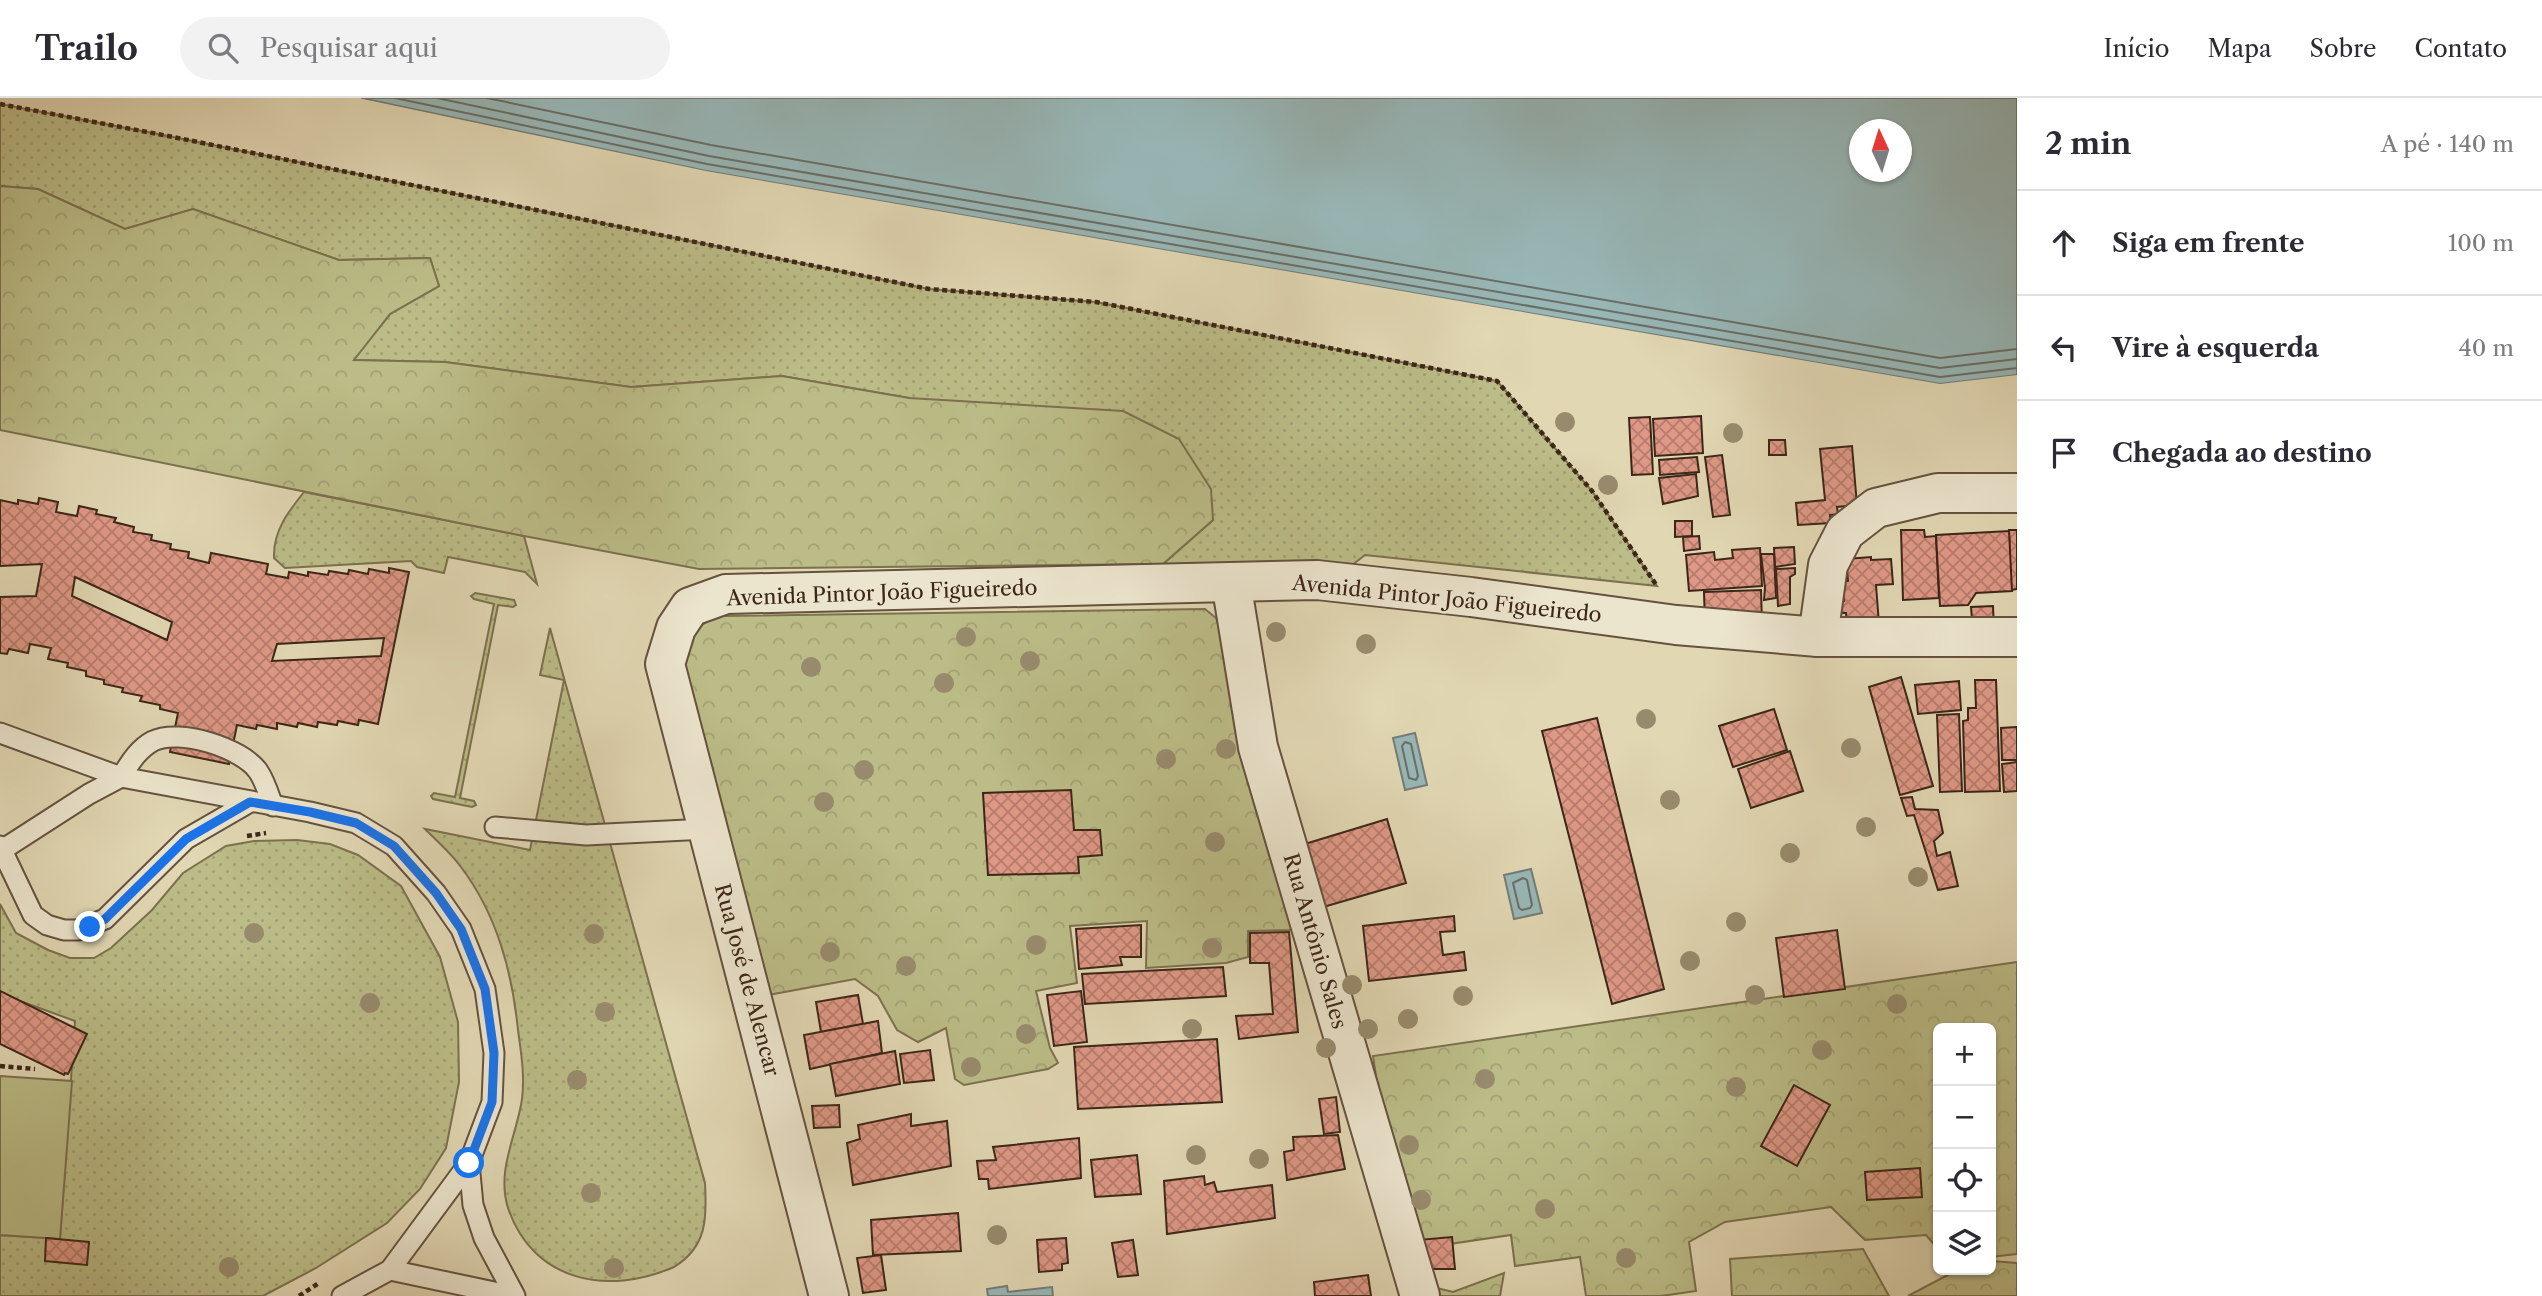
<!DOCTYPE html>
<html lang="pt">
<head>
<meta charset="utf-8">
<style>
  body { margin:0; font-family:"Libre Caslon Text",serif; background:#f2f2f3; color:#2b2b33 }
  .controls { position:absolute; right:21px; bottom:21px; display:grid; overflow:hidden; border-radius:10px; box-shadow:0 2px 5px #0004 }
  .controls button { width:63px; height:63px; display:grid; place-items:center; padding:0; border:0; border-bottom:2px solid #e1e1e2; background:#fff; color:#2b2b33; font:35px sans-serif }
  .compass { position:absolute; left:1849px; top:21px; width:63px; height:63px; border-radius:50%; background:#fff; box-shadow:0 2px 5px #0004; rotate:356deg }
  .stop { position:absolute; width:21px; height:21px; margin:-16px; border:5px solid #1a73e8; border-radius:50%; background:#fff }
  .stop.end { background:#1a73e8; border-color:#fff; box-shadow:0 2px 7px #0008 }
  .list { margin:0; padding:0; list-style:none }
  h2 { display:flex; justify-content:space-between; align-items:center; height:91px; margin:0; padding:0 28px; font-size:30px }
  h2 small { font-size:23px; font-weight:400; color:#7c7c81 }
  .list li { display:grid; grid-template-columns:46px 1fr auto; gap:21px; align-items:center; box-sizing:border-box; height:105px; padding:0 28px; border-top:2px solid #e1e1e2 }
  .list b { display:block; font-size:26px; white-space:nowrap }
  .list em { font-size:23px; font-style:normal; color:#7c7c81 }
  .icon { flex:none; width:38px; height:38px; fill:none; stroke:currentColor; stroke-width:2; stroke-linecap:round; stroke-linejoin:round }
  .map { position:relative; flex:none; width:2017px; height:1198px; overflow:hidden }
  header { display:flex; align-items:center; gap:42px; box-sizing:border-box; height:98px; padding:0 35px; background:#fff; border-bottom:2px solid #e1e1e2 }
  header strong { font-size:33px }
  nav { display:flex; gap:38px; margin-inline-start:auto; font-size:24px }
  .search { width:490px; height:63px; background:#f2f2f3; display:flex; align-items:center; gap:18px; box-sizing:border-box; padding:0 24px; border-radius:38px; color:#7c7c81; font-size:26px }
  main { display:flex }
  aside { flex:1; background:#fff }
  .map>svg:first-child { display:block }
  .grass { fill:url(#grass-dots); stroke:#7c714f; stroke-width:2 }
  .forest { fill:url(#forest-crowns); stroke:#7c714f; stroke-width:2 }
  .park { fill:#bbbc87; stroke:#7c714f; stroke-width:2 }
  .water { fill:#98b7b7; stroke:#737d77; stroke-width:2; fill-rule:evenodd }
  .pier { fill:#e1d7b3 }
  .lines { fill:none; stroke-linecap:round; stroke-linejoin:round }
  .shore { stroke:#6a6e67; stroke-width:2 }
  .building { fill:url(#building-cross-hatch); stroke:#3c2617; stroke-width:2; fill-rule:evenodd }
  .lane-casing { stroke:#65523e; stroke-width:23 }
  .street-casing { stroke:#65523e; stroke-width:42 }
  .path { stroke:#3c2617; stroke-width:4.5; stroke-dasharray:5 3.5; stroke-linecap:butt }
  .lane { stroke:#ece5ce; stroke-width:19 }
  .street { stroke:#ece5ce; stroke-width:38 }
  .tree { fill:#988b6d }
  .route { stroke:#1a73e8; stroke-width:9 }
  .labels { text-anchor:middle; stroke-width:5; stroke-linejoin:round; paint-order:stroke }
  .street-label { font-size:21px; fill:#3c2617; stroke:#ece5ce }
</style>
</head>
<body>
<header>
<strong>Trailo</strong>
<div class="search"><svg class="icon" aria-label="search" viewBox="0 0 24 24"><circle cx="10" cy="10" r="6"/><path d="M15 15l6 6"/></svg>Pesquisar aqui</div>
<nav><a>Início</a><a>Mapa</a><a>Sobre</a><a>Contato</a></nav>
</header>
<main>
<div class="map">
<svg width="2017" height="1198" viewBox="0 0 2017 1198">
  <defs>
    <pattern id="grass-dots" width="8" height="8" patternUnits="userSpaceOnUse" patternTransform="scale(1.75)"><rect width="8" height="8" fill="#bbbc87"/><path d="M2 2h.1M6 6h.1" fill="none" stroke="#a2a174" stroke-width="1.8" stroke-linecap="round"/></pattern>
    <pattern id="forest-crowns" width="20" height="18" patternUnits="userSpaceOnUse" patternTransform="scale(1.75)"><rect width="20" height="18" fill="#bbbc87"/><path d="M2 6a3 3 0 1 1 6 0M12 15a3 3 0 1 1 6 0" fill="none" stroke="#a2a174"/></pattern>
    <pattern id="building-cross-hatch" width="8" height="8" patternUnits="userSpaceOnUse" patternTransform="scale(1.75)"><rect width="8" height="8" fill="#df9886"/><path d="M0 0l8 8M0 8l8-8" fill="none" stroke="#b67c6d"/></pattern>
  </defs>
  <rect width="100%" height="100%" fill="#e1d7b3"/>
  <filter id="stains"><feTurbulence type="fractalNoise" baseFrequency=".00286" numOctaves="4"/><feColorMatrix values="0 0 0 0 .2 0 0 0 0 .09 0 0 0 0 .02 0 0 0 .5 -.17"/></filter>
  <radialGradient id="worn" r=".72"><stop offset=".6" stop-color="#630" stop-opacity="0"/><stop offset="1" stop-color="#630" stop-opacity=".3"/></radialGradient>
  <g class="grass">
    <path d="M0,6L168,38L929,191L1096,204L1497,283L1592,393L1657,488L1365,457L1347,471L1163,466L1213,422L909,300L782,278L631,289L445,264L353,262L390,216L439,188L430,160L339,162L193,111L125,131L38,91L0,88Z"/>
    <path d="M304,394L524,438L537,486L525,474L448,459L444,475L417,469L411,463L285,470L274,460C273,433 288,414 304,394Z"/>
    <path d="M475,495L514,502L516,507L513,509L498,507L460,700L474,703L476,707L472,709L433,701L431,698L434,695L455,699L494,506L474,501L471,498Z"/>
    <path d="M550,530L705,1085C707,1120 707,1149 674,1169C608,1198 533,1184 508,1110C496,1072 517,1037 522,1001C525,978 521,954 518,932C512,873 497,817 461,769C451,755 437,743 425,731L530,752L564,582L540,577Z"/>
    <path d="M297,742L330,746L358,757L401,788L440,859L458,924L459,984L446,1050L420,1091L387,1125L316,1170L263,1198H0V1137L60,1141L75,923L20,903L0,923V806L16,835L48,852L70,860H94L111,850L152,812L183,775L226,748L254,743Z"/>
  </g>
  <g class="forest">
    <path d="M0,88L38,91L125,131L193,111L339,162L430,160L439,188L390,216L354,262L445,264L631,289L782,278L909,300L1123,313L1179,341L1211,391L1213,422L1163,466L699,471L524,438L0,332Z"/>
    <path d="M1205,511L1216,520L1219,528L1293,832L1248,833V859L1226,865L1146,870L1147,823L1070,828L1077,885L1036,893L1050,950L1058,965L1048,971L964,987L955,981L946,930L918,944L897,932L878,898L855,881L768,897L684,597C686,565 683,525 722,518Z"/>
    <path d="M2017,864V1156L1991,1159V930H1938V1151L1926,1137L1865,1142L1831,1109L1725,1124L1689,1144L1696,1193L1661,1198H1586L1580,1159L1515,1168L1511,1137L1402,1153L1373,958Z"/>
    <path d="M1863,1151L1889,1198H1732L1730,1161Z"/>
    <path d="M1991,1163L2017,1165V1198H1908L1957,1172H1991Z"/>
    <path d="M1504,1175L1500,1198H1420L1433,1189L1453,1194Z"/>
  </g>
  <path class="park" d="M0,978L72,983L60,1141L0,1137Z"/>
  <g class="water">
    <path d="M361,0H2017V277L1940,286L706,73ZM1860,32H1902V74H1860Z"/>
    <path d="M1415,635L1427,687L1405,692L1393,640Z"/>
    <path d="M1531,771L1542,815L1514,821L1504,777Z"/>
    <path d="M1007,1188L1008,1194L1052,1189L1053,1198H988L987,1191Z"/>
  </g>
  <path class="pier" d="M358,0L706,73L1940,286L2017,277V280L1939,290L705,77L360,3Z"/>
  <g class="lines">
    <g class="shore">
      <path d="M395,0L707,66L1940,279L2017,270"/>
      <path d="M437,0L709,58L1940,270L2017,261"/>
      <path d="M487,0L711,47L1940,260L2017,251"/>
      <path d="M1405,644L1411,646L1418,678L1416,682L1409,680L1402,648Z"/>
      <path d="M1523,780L1527,782L1532,807L1530,810L1522,812L1519,810L1513,785Z"/>
    </g>
  </g>
  <g class="building">
    <path d="M1701,318L1703,355L1655,358L1653,321Z"/>
    <path d="M1650,319L1653,376L1632,377L1629,320Z"/>
    <path d="M1769,342H1785L1786,357H1769Z"/>
    <path d="M1852,348L1857,407L1837,409L1838,416L1830,417L1831,425L1798,427L1796,405L1825,402L1820,351Z"/>
    <path d="M1722,357L1730,417L1713,419L1705,359Z"/>
    <path d="M1697,359L1699,374L1660,377L1659,362Z"/>
    <path d="M1696,376L1698,398L1663,406L1659,380Z"/>
    <path d="M39,400L58,404L56,414L77,418L79,408L97,412L96,416L116,420L114,424L134,429L133,434L152,437L151,442L171,446L170,451L189,454L188,460L209,465L211,455L268,466L266,476L288,480L289,474L308,478V474L328,477L329,473L348,476L349,472L368,476L369,471L389,475V470L409,474L378,626L359,622L358,627L338,623L337,627L318,624L317,629L298,625L297,629L277,625V631L257,627L256,631L237,627L229,666L170,654L178,615L160,611V607L140,603L142,598L122,594L123,590L104,586V582L86,578V573L67,569L68,565L48,561L51,550L30,546L28,555L9,551L7,556L0,555V499L36,498L42,466L0,468V402L18,406V402L38,406ZM75,479L172,524L167,542L72,498ZM384,540L381,558L272,563L277,546Z"/>
    <path d="M1675,423H1692V438L1675,439Z"/>
    <path d="M1901,432H1924L1925,439L1936,438L1939,500L1903,502Z"/>
    <path d="M2009,432H2017V491L2011,492Z"/>
    <path d="M2009,433L2012,493L1976,495L1968,507L1940,508L1936,437Z"/>
    <path d="M1699,438L1700,451L1684,453L1683,439Z"/>
    <path d="M1794,449L1795,466L1775,469L1774,450Z"/>
    <path d="M1760,450L1762,488L1689,493L1686,457L1714,454L1715,462L1733,460L1732,452Z"/>
    <path d="M1761,456H1774L1776,500L1764,502L1765,490Z"/>
    <path d="M1871,459V462L1891,461L1893,486L1876,487L1879,526L1847,528L1846,515H1841L1840,504L1844,503L1842,484L1848,483L1846,461Z"/>
    <path d="M1795,470V476L1790,479V506L1778,508L1776,471Z"/>
    <path d="M1761,492L1762,525L1705,527L1704,494Z"/>
    <path d="M1993,508L1994,533L1973,534L1971,509Z"/>
    <path d="M1901,579L1933,688L1900,697L1869,589Z"/>
    <path d="M1975,582H1996L2000,693L1965,694L1963,623L1968,622V610H1976Z"/>
    <path d="M1959,583L1961,612L1918,616L1915,587Z"/>
    <path d="M1774,611L1787,652L1733,669L1719,628Z"/>
    <path d="M1959,616L1962,693L1940,694L1937,617Z"/>
    <path d="M1597,620L1664,891L1612,906L1542,633Z"/>
    <path d="M2017,629V662H2002L2001,630Z"/>
    <path d="M1790,653L1803,693L1751,710L1738,671Z"/>
    <path d="M2017,664V693L2004,694L2002,666Z"/>
    <path d="M1071,692L1074,732H1100L1102,757L1078,759L1079,775L988,777L983,695Z"/>
    <path d="M1912,699L1915,711L1938,712L1943,735L1934,743L1937,758L1950,754L1958,788L1938,792L1914,717L1907,718L1901,700Z"/>
    <path d="M1387,721L1406,785L1313,812L1295,749Z"/>
    <path d="M1454,818L1455,833L1440,834L1443,857L1464,854L1466,872L1369,883L1363,828Z"/>
    <path d="M1141,827V859H1120L1122,867L1079,871L1076,831Z"/>
    <path d="M1837,832L1845,891L1784,899L1776,840Z"/>
    <path d="M1289,834L1298,934L1239,941L1236,918L1273,916L1269,865H1250V835Z"/>
    <path d="M1223,869L1226,898L1085,906L1082,876Z"/>
    <path d="M0,893L87,936L68,976L65,975L64,977L0,946Z"/>
    <path d="M1081,893L1087,944L1054,948L1047,897Z"/>
    <path d="M858,897L863,926L821,934L816,904Z"/>
    <path d="M878,923L882,955L810,971L804,937Z"/>
    <path d="M1217,941L1222,1004L1078,1011L1074,949Z"/>
    <path d="M930,952L934,982L904,985L900,956Z"/>
    <path d="M895,953L900,986L836,998L830,966Z"/>
    <path d="M1794,987L1830,1007L1797,1068L1761,1048Z"/>
    <path d="M1336,999L1340,1034L1324,1036L1319,1001Z"/>
    <path d="M839,1007L840,1029L814,1030L812,1008Z"/>
    <path d="M911,1016V1028L947,1023L951,1068L853,1087L847,1045L860,1041L858,1027Z"/>
    <path d="M1338,1037L1345,1071L1287,1082L1284,1054L1294,1052L1293,1039Z"/>
    <path d="M1079,1040L1081,1080L989,1091L988,1081H979L977,1063L996,1062L993,1049Z"/>
    <path d="M1137,1057L1141,1096L1095,1099L1091,1062Z"/>
    <path d="M1920,1070L1922,1099L1867,1102L1865,1074Z"/>
    <path d="M1204,1078L1205,1087L1214,1084L1217,1094L1272,1087L1275,1120L1167,1136L1164,1083Z"/>
    <path d="M958,1115L961,1153L873,1157L871,1122Z"/>
    <path d="M1452,1139L1455,1171H1431L1407,1143Z"/>
    <path d="M46,1140L89,1144L87,1167L45,1163Z"/>
    <path d="M1066,1140L1068,1165L1062,1166V1172L1039,1174L1037,1142Z"/>
    <path d="M1133,1142L1138,1177L1118,1179L1112,1145Z"/>
    <path d="M881,1157L886,1192L863,1195L857,1160Z"/>
    <path d="M1368,1177L1371,1198H1315L1314,1184Z"/>
  </g>
  <g class="lines">
    <g class="lane-casing">
      <g id="lane">
        <path d="M0,635L121,679C130,665 138,651 153,643C179,630 242,650 258,673C265,683 269,697 273,708"/>
        <path d="M495,729L586,737L707,731"/>
        <path d="M0,748L33,817L47,827L64,832H78L105,821L186,741L250,704"/>
        <path d="M2,752L89,696L121,679L310,714L356,725L394,748L436,795L461,831L485,891L494,955L492,1004L469,1065L390,1172"/>
        <path d="M469,1065L473,1107L484,1140L515,1198"/>
        <path d="M342,1198L390,1172L513,1198"/>
      </g>
    </g>
    <g class="street-casing">
      <g id="street">
        <path d="M1231,484L1258,649L1420,1198"/>
        <path d="M1818,539L1828,467L1845,434L1876,410L1938,395H2017"/>
        <path d="M829,1198L665,566L676,530L690,509L726,496L1317,482L1471,499L1676,527L1818,539H2017"/>
      </g>
    </g>
    <g class="path">
      <path d="M0,6L168,38L929,191L1096,204L1497,283L1592,393L1657,488"/>
      <path d="M247,738L266,735"/>
      <path d="M0,968L35,971"/>
      <path d="M299,1198L319,1185"/>
    </g>
    <use href="#lane" class="lane"/>
    <use href="#street" class="street"/>
  </g>
  <g class="tree">
    <circle cx="1565" cy="324" r="10"/>
    <circle cx="1733" cy="335" r="10"/>
    <circle cx="1608" cy="387" r="10"/>
    <circle cx="1276" cy="534" r="10"/>
    <circle cx="966" cy="539" r="10"/>
    <circle cx="1366" cy="546" r="10"/>
    <circle cx="1030" cy="563" r="10"/>
    <circle cx="811" cy="569" r="10"/>
    <circle cx="944" cy="585" r="10"/>
    <circle cx="1646" cy="621" r="10"/>
    <circle cx="1851" cy="650" r="10"/>
    <circle cx="1226" cy="651" r="10"/>
    <circle cx="1166" cy="661" r="10"/>
    <circle cx="864" cy="672" r="10"/>
    <circle cx="1670" cy="702" r="10"/>
    <circle cx="824" cy="704" r="10"/>
    <circle cx="1866" cy="729" r="10"/>
    <circle cx="1215" cy="744" r="10"/>
    <circle cx="1790" cy="755" r="10"/>
    <circle cx="1918" cy="779" r="10"/>
    <circle cx="1736" cy="824" r="10"/>
    <circle cx="254" cy="835" r="10"/>
    <circle cx="594" cy="836" r="10"/>
    <circle cx="1036" cy="847" r="10"/>
    <circle cx="1212" cy="850" r="10"/>
    <circle cx="830" cy="854" r="10"/>
    <circle cx="1690" cy="863" r="10"/>
    <circle cx="906" cy="868" r="10"/>
    <circle cx="1352" cy="887" r="10"/>
    <circle cx="1755" cy="897" r="10"/>
    <circle cx="1463" cy="898" r="10"/>
    <circle cx="370" cy="905" r="10"/>
    <circle cx="1897" cy="906" r="10"/>
    <circle cx="605" cy="914" r="10"/>
    <circle cx="1408" cy="921" r="10"/>
    <circle cx="1192" cy="931" r="10"/>
    <circle cx="1368" cy="931" r="10"/>
    <circle cx="1026" cy="936" r="10"/>
    <circle cx="1326" cy="950" r="10"/>
    <circle cx="1822" cy="952" r="10"/>
    <circle cx="971" cy="969" r="10"/>
    <circle cx="1485" cy="981" r="10"/>
    <circle cx="577" cy="982" r="10"/>
    <circle cx="1736" cy="989" r="10"/>
    <circle cx="1409" cy="1047" r="10"/>
    <circle cx="1196" cy="1057" r="10"/>
    <circle cx="1259" cy="1061" r="10"/>
    <circle cx="591" cy="1095" r="10"/>
    <circle cx="1421" cy="1102" r="10"/>
    <circle cx="1545" cy="1111" r="10"/>
    <circle cx="997" cy="1137" r="10"/>
    <circle cx="1626" cy="1160" r="10"/>
    <circle cx="229" cy="1169" r="10"/>
    <circle cx="614" cy="1170" r="10"/>
  </g>
  <g class="lines">
    <path class="route" d="M90,829L105,821L186,741L250,704L310,714L356,725L394,748L436,795L461,831L485,891L494,955L492,1004L469,1065"/>
  </g>
  <g class="labels">
    <g class="street-label">
      <text transform="translate(882 495) rotate(-2)" y="7">Avenida Pintor João Figueiredo</text>
      <text transform="translate(1447 501) rotate(6)" y="7">Avenida Pintor João Figueiredo</text>
      <text transform="translate(1315 843) rotate(74)" y="7">Rua Antônio Sales</text>
      <text transform="translate(747 882) rotate(75)" y="7">Rua José de Alencar</text>
    </g>
  </g>
  <rect width="100%" height="100%" filter="url(#stains)"/>
  <rect width="100%" height="100%" fill="url(#worn)"/>
</svg>
<div class="controls">
<button>+</button>
<button>−</button>
<button><svg class="icon" aria-label="locate" viewBox="0 0 24 24"><circle cx="12" cy="12" r="6"/><path d="M12 2v4M12 18v4M2 12h4M18 12h4"/></svg></button>
<button><svg class="icon" aria-label="layers" viewBox="0 0 24 24"><path d="M12 4l9 5-9 5-9-5zM3 14l9 5 9-5"/></svg></button>
</div>
<svg class="compass" viewBox="-18 -18 36 36"><path d="M0-13l5 13h-10z" fill="#e53935"/><path d="M0 13l5-13h-10z" fill="#7c7c81"/></svg>
<div class="stop" style="left:469px;top:1065px"></div>
<div class="stop end" style="left:90px;top:829px"></div>
</div>
<aside>
<h2>2 min<small>A pé · 140 m</small></h2>
<ul class="list">
<li><svg class="icon" aria-label="ahead" viewBox="0 0 24 24"><path d="M12 20V5M6 11l6-6 6 6"/></svg><div><b>Siga em frente</b></div><em>100 m</em></li>
<li><svg class="icon" aria-label="left" viewBox="0 0 24 24"><path d="M17 20v-9H6M10 6l-5 5 5 5"/></svg><div><b>Vire à esquerda</b></div><em>40 m</em></li>
<li><svg class="icon" aria-label="arrive" viewBox="0 0 24 24"><path d="M6 21V4h12l-3 4 3 4H6"/></svg><div><b>Chegada ao destino</b></div></li>
</ul>
</aside>
</main>
</body>
</html>
